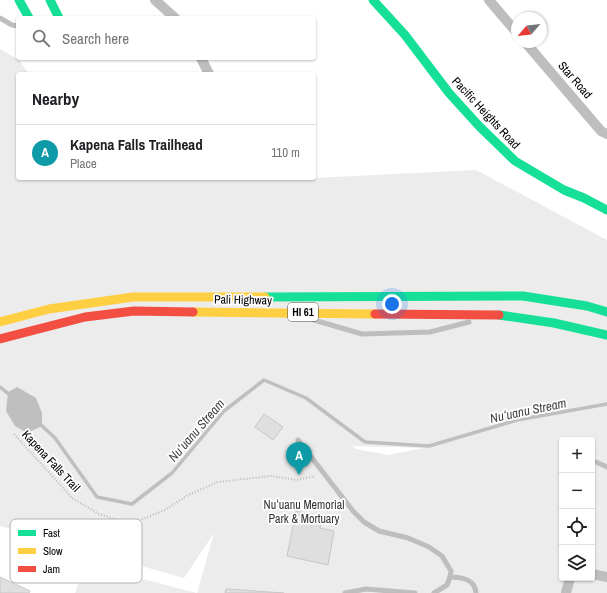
<!DOCTYPE html>
<html lang="en">
<head>
<meta charset="utf-8">
<style>
  body { margin:0; font-family:"Archivo Narrow",sans-serif; background:#f2f2f2; color:#202124 }
  .controls { position:absolute; right:12px; bottom:12px; display:grid; overflow:hidden; border-radius:4px; box-shadow:0 1px 3px #0004 }
  .controls button { width:36px; height:36px; display:grid; place-items:center; padding:0; border:0; border-bottom:1px solid #e0e0e0; background:#fff; color:#202124; font:20px sans-serif }
  .compass { position:absolute; left:511px; top:12px; width:36px; height:36px; border-radius:50%; background:#fff; box-shadow:0 1px 3px #0004; rotate:242deg }
  .you { position:absolute; left:392px; top:304px; width:14px; height:14px; margin:-10px; border:3px solid #fff; border-radius:50%; background:#1a73e8; box-shadow:0 0 0 6px #1a73e833 }
  .badge { display:grid; place-items:center; width:26px; height:26px; border-radius:50%; background:#595959; color:#fff; font-size:13px; font-weight:700 }
  .pin { position:absolute; translate:-50% -33px; filter:drop-shadow(0 1px 2px #0008) }
  .pin::after { content:''; position:absolute; top:21px; width:14px; height:12px; background:inherit; clip-path:polygon(0 0,100% 0,50% 100%) }
  .list { margin:0; padding:0; list-style:none }
  h2 { display:flex; justify-content:space-between; align-items:center; height:52px; margin:0; padding:0 16px; font-size:17px }
  h2 small { font-size:13px; font-weight:400; color:#757577 }
  .list li { display:grid; grid-template-columns:26px 1fr auto; gap:12px; align-items:center; box-sizing:border-box; height:56px; padding:0 16px; border-top:1px solid #e0e0e0 }
  .list b { display:block; font-size:15px; white-space:nowrap }
  .list p { margin:0; font-size:13px; white-space:nowrap; color:#757577 }
  .list em { font-size:13px; font-style:normal; color:#757577 }
  .icon { flex:none; width:22px; height:22px; fill:none; stroke:currentColor; stroke-width:2; stroke-linecap:round; stroke-linejoin:round }
  .map { position:relative; flex:none; width:607px; height:593px; overflow:hidden }
  .search { position:absolute; background:#fff; box-shadow:0 1px 3px #0004; left:16px; top:16px; width:300px; height:44px; display:flex; align-items:center; gap:10px; box-sizing:border-box; padding:0 14px; border-radius:4px; color:#757577; font-size:15px }
  .panel { position:absolute; background:#fff; box-shadow:0 1px 3px #0004; left:16px; top:72px; width:300px; height:108px; border-radius:4px }
  .map>svg:first-child { display:block }
  .green { fill:#ececec; fill-rule:evenodd }
  .water { fill:#bfbfbf }
  .lines { fill:none; stroke-linecap:round; stroke-linejoin:round }
  .stream { stroke:#bfbfbf; stroke-width:3.5 }
  .building { fill:#dfdfdf; stroke:#c7c7c7 }
  .path { stroke:#b9b9b9; stroke-width:2; stroke-dasharray:1 2; stroke-linecap:butt }
  .lane { stroke:#bebebe; stroke-width:5 }
  .street { stroke:#bebebe; stroke-width:10 }
  .fast { stroke:#16e098; stroke-width:9 }
  .slow { stroke:#ffcf43; stroke-width:9 }
  .jam { stroke:#f24e42; stroke-width:9 }
  .labels { text-anchor:middle; stroke-width:3.5; stroke-linejoin:round; paint-order:stroke }
  .shield { fill:#fff; stroke:#4c4c4c; stroke-width:1 }
  .shield-label { font-size:11px; font-weight:bold; fill:#000 }
  .street-label { font-size:12px; fill:#000; stroke:#fff }
  .park-label { font-size:12px; fill:#333; stroke:#fff }
  .water-label { font-size:13px; font-style:italic; fill:#444; stroke:#fff }
  .key { fill:#fff; stroke:#b2b2b2; stroke-width:1 }
  .key-label { font-size:11px; fill:#000 }
</style>
</head>
<body>
<div class="map">
<svg width="607" height="593" viewBox="0 0 607 593">
  <rect width="100%" height="100%" fill="#fff"/>
  <g class="green">
    <path d="M0,49L19,60L29,74H18V178H314L476,170L607,240V593H197L214,533L184,578L0,526ZM562,440H592V578H562ZM352,446L424,448L388,455L356,449Z"/>
    <path d="M85,564L197,593H75Z"/>
  </g>
  <path class="water" d="M17,387L36,398L42,413V426L27,433L15,426L6,411L8,392Z"/>
  <g class="lines">
    <g class="stream">
      <path d="M0,387L10,395"/>
      <path d="M39,423L55,438L97,497L132,504L172,473L224,411L264,380L306,398L365,442L429,446L517,420L607,404"/>
    </g>
  </g>
  <g class="building">
    <path d="M264,414L283,427L273,440L255,427Z"/>
    <path d="M296,511L322,517L320,528L334,531L328,565L287,556Z"/>
    <path d="M0,577L30,591L29,593H0Z"/>
    <path d="M226,589L284,593H225Z"/>
  </g>
  <g class="lines">
    <path class="path" d="M14,434L72,498L99,514L115,519L135,522L165,510L188,495L218,482L271,476L297,480L315,476"/>
    <g class="lane">
      <path d="M0,18L12,25L18,26"/>
      <path d="M314,320L362,334L430,332L469,322"/>
      <path d="M298,440L353,511L364,522L379,531L408,538L429,547L442,556L451,571L450,577L447,585L434,593"/>
      <path d="M596,462L607,467"/>
      <path d="M450,577C462,577 475,579 476,593"/>
      <path d="M345,593L366,589L415,593"/>
    </g>
    <g class="street">
      <path d="M155,0L175,18"/>
      <path d="M489,0L517,33"/>
      <path d="M525,42L601,131L607,134"/>
      <path d="M201,58L209,74"/>
      <path d="M592,574L607,577"/>
      <path d="M566,593L570,578"/>
    </g>
    <g class="fast">
      <path d="M19,0L29,18"/>
      <path d="M50,0L59,18"/>
      <path d="M373,0L405,35L449,93L479,126L515,161L564,190L584,198L607,210"/>
      <path d="M265,297L523,296L587,306L607,312"/>
      <path d="M499,315L554,323L607,335"/>
    </g>
    <g class="slow">
      <path d="M193,312L375,314"/>
      <path d="M0,322L49,309L133,297H265"/>
    </g>
    <g class="jam">
      <path d="M375,314L499,315"/>
      <path d="M0,339L85,317L134,311L193,312"/>
    </g>
  </g>
  <g class="labels">
    <rect class="shield" x="288" y="303" width="30" height="18" rx="3"/>
    <g class="shield-label">
      <text x="303" y="316">HI 61</text>
    </g>
    <g class="street-label">
      <text transform="translate(575 80) rotate(49)" y="4">Star Road</text>
      <text transform="translate(486 113) rotate(47)" y="4">Pacific Heights Road</text>
      <text transform="translate(243 300) rotate(1)" y="4">Pali Highway</text>
      <text transform="translate(51 461) rotate(47)" y="4">Kapena Falls Trail</text>
    </g>
    <g class="park-label">
      <text x="304" y="509">Nuʻuanu Memorial<tspan x="304" dy="14">Park &amp; Mortuary</tspan></text>
    </g>
    <g class="water-label">
      <text transform="translate(528 410) rotate(-12)" y="5">Nuʻuanu Stream</text>
      <text transform="translate(196 430) rotate(-49)" y="5">Nuʻuanu Stream</text>
    </g>
  </g>
  <rect x="10" y="519" width="132" height="64" rx="6" class="key"/>
  <rect x="18" y="530" width="18" height="6" fill="#16e098"/>
  <rect x="18" y="548" width="18" height="6" fill="#ffcf43"/>
  <rect x="18" y="566" width="18" height="6" fill="#f24e42"/>
  <g class="key-label">
    <text x="43" y="537">Fast</text>
    <text x="43" y="555">Slow</text>
    <text x="43" y="573">Jam</text>
  </g>
</svg>
<div class="controls">
<button>+</button>
<button>−</button>
<button><svg class="icon" aria-label="locate" viewBox="0 0 24 24"><circle cx="12" cy="12" r="6"/><path d="M12 2v4M12 18v4M2 12h4M18 12h4"/></svg></button>
<button><svg class="icon" aria-label="layers" viewBox="0 0 24 24"><path d="M12 4l9 5-9 5-9-5zM3 14l9 5 9-5"/></svg></button>
</div>
<svg class="compass" viewBox="-18 -18 36 36"><path d="M0-13l5 13h-10z" fill="#e53935"/><path d="M0 13l5-13h-10z" fill="#757577"/></svg>
<div class="you"></div>
<div class="pin badge" style="left:299px;top:475px;background:#0f9aa8">A</div>
<div class="search"><svg class="icon" aria-label="search" viewBox="0 0 24 24"><circle cx="10" cy="10" r="6"/><path d="M15 15l6 6"/></svg>Search here</div>
<section class="panel">
<h2>Nearby<small></small></h2>
<ul class="list">
<li><span class="badge" style="background:#0f9aa8">A</span><div><b>Kapena Falls Trailhead</b><p>Place</p></div><em>110 m</em></li>
</ul>
</section>
</div>
</body>
</html>
